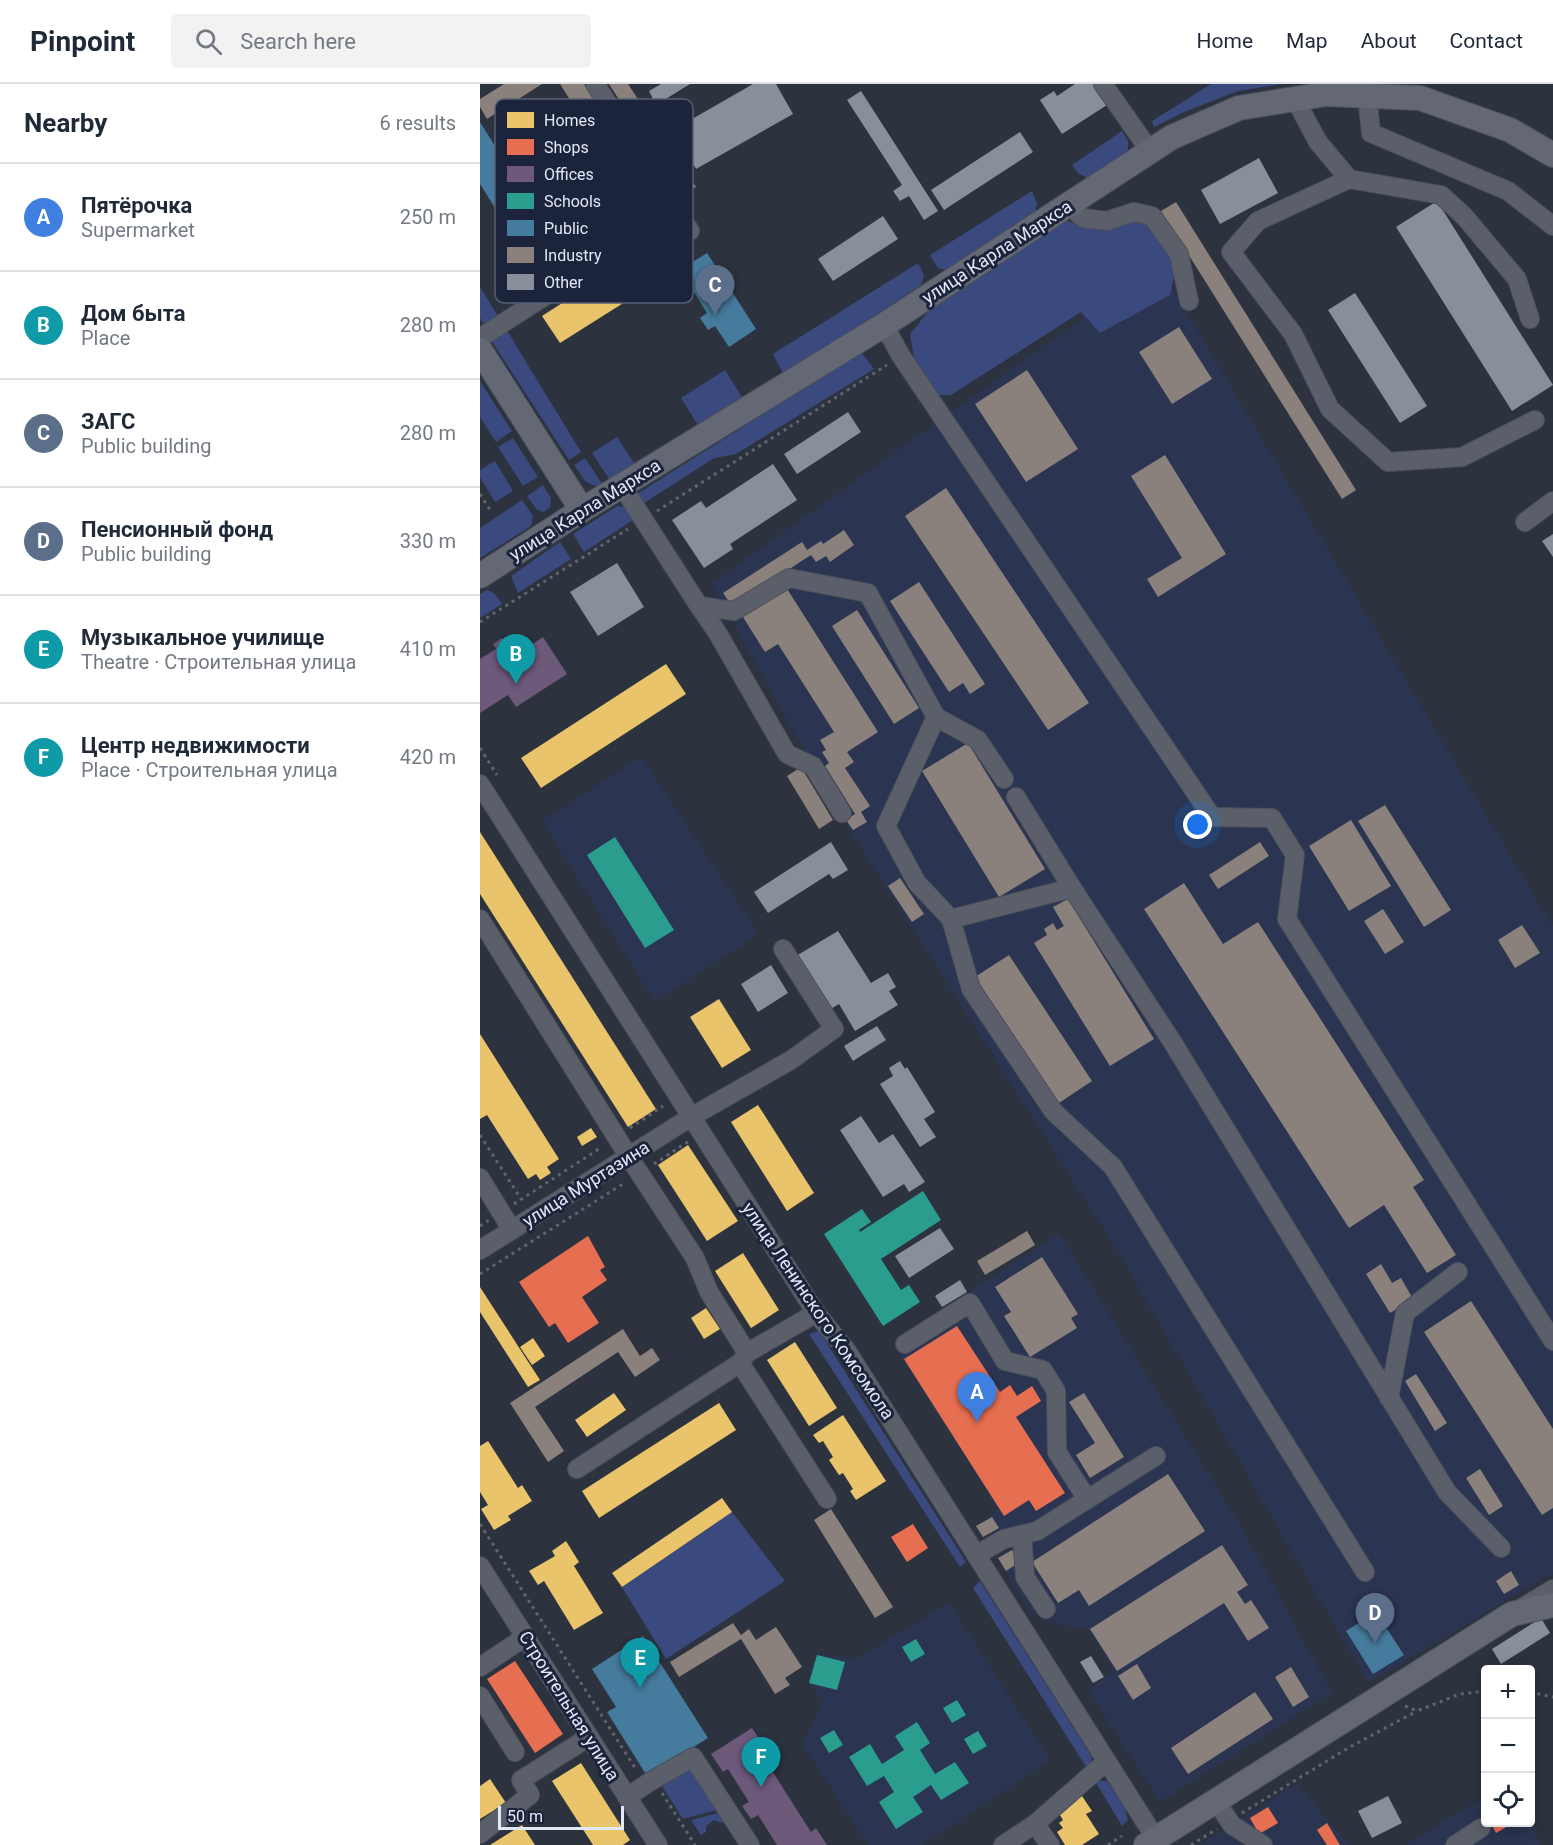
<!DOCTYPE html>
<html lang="en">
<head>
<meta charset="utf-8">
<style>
  body { margin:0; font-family:Roboto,sans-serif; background:#f2f2f3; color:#1f2937 }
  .controls { position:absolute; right:18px; bottom:18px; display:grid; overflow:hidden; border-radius:6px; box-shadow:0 3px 15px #0003 }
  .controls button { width:54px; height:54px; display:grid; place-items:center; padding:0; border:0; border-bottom:2px solid #e0e1e3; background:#fff; color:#1f2937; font:30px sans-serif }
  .scale { position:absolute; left:18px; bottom:15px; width:126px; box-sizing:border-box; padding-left:6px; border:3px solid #e1e8f8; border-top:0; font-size:16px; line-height:21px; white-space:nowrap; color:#e1e8f8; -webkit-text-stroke:4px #1c243c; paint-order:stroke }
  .you { position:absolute; left:718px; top:741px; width:21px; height:21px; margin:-15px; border:4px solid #fff; border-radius:50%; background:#1a73e8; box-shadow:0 0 0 9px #1a73e833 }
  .badge { display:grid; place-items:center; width:39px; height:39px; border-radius:50%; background:#5a6271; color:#fff; font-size:20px; font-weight:700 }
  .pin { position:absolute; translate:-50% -50px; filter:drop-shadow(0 2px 3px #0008) }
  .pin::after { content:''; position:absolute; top:32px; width:21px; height:18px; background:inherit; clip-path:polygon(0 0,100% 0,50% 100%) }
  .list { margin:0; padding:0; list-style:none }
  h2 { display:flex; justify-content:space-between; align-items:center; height:78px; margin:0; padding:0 24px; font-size:26px }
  h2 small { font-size:20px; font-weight:400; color:#747a83 }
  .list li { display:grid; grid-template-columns:39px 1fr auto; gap:18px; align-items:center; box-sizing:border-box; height:108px; padding:0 24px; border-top:2px solid #e0e1e3 }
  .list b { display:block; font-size:22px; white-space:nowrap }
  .list p { margin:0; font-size:20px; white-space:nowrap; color:#747a83 }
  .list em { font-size:20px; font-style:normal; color:#747a83 }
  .icon { flex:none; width:33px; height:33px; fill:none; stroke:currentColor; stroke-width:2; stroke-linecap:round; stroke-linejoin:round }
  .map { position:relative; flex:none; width:1073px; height:1761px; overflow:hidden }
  header { display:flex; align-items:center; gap:36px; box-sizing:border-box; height:84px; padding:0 30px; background:#fff; border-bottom:2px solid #e0e1e3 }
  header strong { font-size:28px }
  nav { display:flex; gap:33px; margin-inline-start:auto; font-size:21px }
  .search { width:420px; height:54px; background:#f2f2f3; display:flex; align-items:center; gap:15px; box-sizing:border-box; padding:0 21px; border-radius:6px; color:#747a83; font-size:22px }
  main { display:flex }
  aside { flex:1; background:#fff }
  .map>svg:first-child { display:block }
  .built { fill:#2b3551 }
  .green { fill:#3b4a7e }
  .homes { fill:#e9c46a }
  .shops { fill:#e76f51 }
  .offices { fill:#6d597a }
  .schools { fill:#2a9d8f }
  .public { fill:#457b9d }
  .industry { fill:#8a817c }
  .building { fill:#898e9b }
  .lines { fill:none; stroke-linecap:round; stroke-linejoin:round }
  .minor-casing { stroke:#4b505b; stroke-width:20 }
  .major-casing { stroke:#4b505b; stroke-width:26 }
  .path { stroke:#61656f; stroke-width:3; stroke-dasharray:3 4.5; stroke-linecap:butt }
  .minor { stroke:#5b5f69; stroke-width:18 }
  .major { stroke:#646874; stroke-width:24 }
  .labels { text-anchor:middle; stroke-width:6; stroke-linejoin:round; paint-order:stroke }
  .street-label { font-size:18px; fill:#e1e8f8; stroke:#1c243c }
  .key { fill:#1c243c; stroke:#575f74; stroke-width:1.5 }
  .key-label { font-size:16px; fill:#e1e8f8 }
</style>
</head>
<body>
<header>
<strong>Pinpoint</strong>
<div class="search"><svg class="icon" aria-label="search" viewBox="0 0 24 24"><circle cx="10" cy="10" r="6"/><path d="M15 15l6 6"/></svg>Search here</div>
<nav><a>Home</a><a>Map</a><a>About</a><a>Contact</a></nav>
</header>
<main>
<aside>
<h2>Nearby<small>6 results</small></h2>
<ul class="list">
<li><span class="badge" style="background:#3f7fe0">A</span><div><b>Пятёрочка</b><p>Supermarket</p></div><em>250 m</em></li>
<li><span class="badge" style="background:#0f9aa8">B</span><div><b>Дом быта</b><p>Place</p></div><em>280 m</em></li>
<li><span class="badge" style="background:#5c6f8a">C</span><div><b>ЗАГС</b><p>Public building</p></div><em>280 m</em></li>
<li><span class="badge" style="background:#5c6f8a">D</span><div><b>Пенсионный фонд</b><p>Public building</p></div><em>330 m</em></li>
<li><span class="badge" style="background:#0f9aa8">E</span><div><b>Музыкальное училище</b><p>Theatre · Строительная улица</p></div><em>410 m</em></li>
<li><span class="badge" style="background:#0f9aa8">F</span><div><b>Центр недвижимости</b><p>Place · Строительная улица</p></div><em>420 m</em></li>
</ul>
</aside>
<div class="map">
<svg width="1073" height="1761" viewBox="0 0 1073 1761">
  <rect width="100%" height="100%" fill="#2d323f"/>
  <g class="built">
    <path d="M678,180L1073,843V1489L888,1599L638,1168L364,737L231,500Z"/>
    <path d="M161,672L279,850L175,918L62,737Z"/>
    <path d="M579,1149L763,1445L852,1609L680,1718L608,1606L634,1587L609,1545L572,1539L549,1526L517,1474L530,1465L519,1446L503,1454L496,1443L519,1425L412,1259Z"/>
    <path d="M469,1519L571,1676L443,1761H388L322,1660L344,1617L328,1599L336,1570L375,1575Z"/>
    <path d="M817,1699L868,1761H720Z"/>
    <path d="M1005,1712V1738H1050L1051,1736L1060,1761H925Z"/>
  </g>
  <g class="green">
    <path d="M731,0H802L758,7L704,28L674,43L672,37Z"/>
    <path d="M642,47L648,57V67L607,94L598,89L592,81Z"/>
    <path d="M552,107L557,120L555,131L466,186L458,184L450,171Z"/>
    <path d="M664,135L675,141L696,183L690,211L620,249L601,228L471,311H457L435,280L430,250L451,224L586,137L624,145Z"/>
    <path d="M438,179L444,191L441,201L304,291L293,270Z"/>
    <path d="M0,203L19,234L5,242L0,234Z"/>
    <path d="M26,245L101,368L89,376L11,256Z"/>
    <path d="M381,268L394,285L256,370L234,374L164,419L157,416V410Z"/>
    <path d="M245,286L263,315L219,343L201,314Z"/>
    <path d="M0,297L32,347L16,358L0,333Z"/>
    <path d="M137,353L156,382L131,398L112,369Z"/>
    <path d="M33,354L58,393L43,402L18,363Z"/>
    <path d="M105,374L122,400L115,402L105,397L94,381Z"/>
    <path d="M15,377L33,407L15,418L0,393V386Z"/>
    <path d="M63,401L71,414L70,423L64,428L57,426L47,412Z"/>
    <path d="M42,416L53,432L51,442L0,474V444Z"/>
    <path d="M137,422L150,424L156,434L104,468L93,450Z"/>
    <path d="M80,458L91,475L38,509L31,492Z"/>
    <path d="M7,506L15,510L22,520L0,534V510Z"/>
    <path d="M339,1247L486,1478L480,1483L329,1250Z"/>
    <path d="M252,1428L305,1497L186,1575L142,1503Z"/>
    <path d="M500,1497L612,1673L608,1686L493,1504Z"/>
    <path d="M206,1683L222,1695L240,1725L203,1735L182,1702L184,1695Z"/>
    <path d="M615,1697H627L644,1722L648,1736L642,1742Z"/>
    <path d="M242,1728L247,1736L242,1739L234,1736L226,1742V1748L221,1751L211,1736Z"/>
  </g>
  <g class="homes">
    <path d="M146,178L164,206L80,259L62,232Z"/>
    <path d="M186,580L206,610L61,704L41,674Z"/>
    <path d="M0,748L176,1025L148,1043L0,810Z"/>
    <path d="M239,915L271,966L242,984L210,933Z"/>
    <path d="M0,950L79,1075L67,1083L71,1089L60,1096L56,1090L48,1095L7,1031L0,1035Z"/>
    <path d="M278,1021L334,1109L307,1127L251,1038Z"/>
    <path d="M111,1044L117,1053L102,1062L97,1053Z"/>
    <path d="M208,1061L258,1137L227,1157L178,1081Z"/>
    <path d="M263,1169L299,1226L271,1244L235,1187Z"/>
    <path d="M0,1203L60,1296L48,1303L0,1228Z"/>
    <path d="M226,1224L240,1245L224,1255L211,1234Z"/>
    <path d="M53,1254L65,1272L52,1281L40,1263Z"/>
    <path d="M315,1258L357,1324L329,1342L287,1276Z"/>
    <path d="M134,1309L146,1326L107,1353L95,1336Z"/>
    <path d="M239,1319L256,1346L119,1434L102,1407Z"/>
    <path d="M363,1331L406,1397L376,1416L370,1407L373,1405L363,1389L359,1391L349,1376L353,1373L343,1357L339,1359L333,1351Z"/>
    <path d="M8,1357L38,1404L42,1401L52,1417L28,1432L31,1436L14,1446L1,1425L8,1421L0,1408V1362Z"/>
    <path d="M242,1414L252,1428L142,1503L132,1489Z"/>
    <path d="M86,1457L99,1478L94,1482L123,1529L94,1546L64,1497L58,1501L49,1487L75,1472L72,1467Z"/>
    <path d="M101,1679L150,1756L143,1761H113L72,1697Z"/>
    <path d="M10,1695L26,1719L0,1735V1702Z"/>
    <path d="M602,1712L612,1727L606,1730L619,1750L602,1761H585L577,1748L583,1744L579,1739L583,1736L578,1728Z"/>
    <path d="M42,1741L55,1761H10Z"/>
  </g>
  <g class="shops">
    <path d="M108,1152L125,1183L120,1186L127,1196L102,1213L119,1239L88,1259L75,1239L69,1243L39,1198Z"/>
    <path d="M477,1242L520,1308L530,1301L537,1312L552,1302L561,1317L536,1333L585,1409L556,1427L549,1416L524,1432L424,1275Z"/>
    <path d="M433,1440L448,1464L427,1478L411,1453Z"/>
    <path d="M35,1577L83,1650L55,1669L7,1595Z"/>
    <path d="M788,1723L798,1739L779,1750L770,1734Z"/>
    <path d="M1010,1738H1035L1016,1749Z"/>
    <path d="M847,1739L860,1761H847L837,1746Z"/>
  </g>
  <g class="offices">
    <path d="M63,553L87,590L36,623L28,611L0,629V575L16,565L13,560L22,554L34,573Z"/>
    <path d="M272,1644L284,1662L278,1665L331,1748L336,1744L347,1761H297L278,1731L271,1735L262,1722L269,1718L248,1685L243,1688L231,1670Z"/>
  </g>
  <g class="schools">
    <path d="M135,753L194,846L165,864L107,771Z"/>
    <path d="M443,1107L461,1136L401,1175L421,1206L429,1201L440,1218L403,1242L344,1150L382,1125L391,1138L379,1146L380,1148Z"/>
    <path d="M436,1555L445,1570L431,1578L422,1563Z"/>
    <path d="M337,1571L365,1578L357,1606L329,1599Z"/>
    <path d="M477,1616L486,1631L472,1639L463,1624Z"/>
    <path d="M437,1638L450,1659L440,1666L455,1690L475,1678L489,1699L461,1716L451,1701L433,1713L443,1728L416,1745L399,1718L414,1708L404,1692L387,1702L369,1673L390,1660L402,1680L424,1666L415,1652Z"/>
    <path d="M354,1646L363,1661L349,1669L340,1654Z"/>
    <path d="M498,1647L507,1662L493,1670L484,1655Z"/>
  </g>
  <g class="public">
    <path d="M0,38L62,137L34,154L0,100Z"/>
    <path d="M227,169L276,245L249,263L235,242L228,246L220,234L227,229L200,186Z"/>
    <path d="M896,1528L924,1571L893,1590L866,1547Z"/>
    <path d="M163,1552L228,1654L167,1692L127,1628L136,1623L112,1585Z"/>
  </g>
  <g class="industry">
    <path d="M24,0H62L7,35L0,23V15Z"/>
    <path d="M80,0H104L181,120L163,131Z"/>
    <path d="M129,0H148L216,103L201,112Z"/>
    <path d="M696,118L876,406L862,415L681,127Z"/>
    <path d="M699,243L732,295L692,320L659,268Z"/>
    <path d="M547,286L598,365L546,398L495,320Z"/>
    <path d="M685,371L746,470L678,513L667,495L702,474L651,392Z"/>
    <path d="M466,404L609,619L568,646L425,432Z"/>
    <path d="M364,446L374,461L350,478L346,472L336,478L331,471L252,522L243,509L322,458L327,466L341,457L343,460Z"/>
    <path d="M439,498L505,600L490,610L483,599L469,608L410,517Z"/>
    <path d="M304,500L398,648L367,668L374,678L365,684L390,722L381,728L387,738L373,746L366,736L375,730L345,682L349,679L342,668L346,666L340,656L354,648L298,560L285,568L263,533L275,525L272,520Z"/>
    <path d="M377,526L439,624L414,640L352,542Z"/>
    <path d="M488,659L565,785L519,813L442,687Z"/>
    <path d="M321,683L353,736L339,745L307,692Z"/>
    <path d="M905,721L971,826L944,843L878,737Z"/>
    <path d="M871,736L911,802L869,827L829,762Z"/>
    <path d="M780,758L789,772L738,805L729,791Z"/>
    <path d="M420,794L444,830L432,838L408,802Z"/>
    <path d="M704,799L743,860L778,838L944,1096L933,1103L976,1171L947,1189L904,1121L869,1144L664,825Z"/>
    <path d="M588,815L674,955L630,982L554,859L567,851L564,845L573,839L577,846L584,842L573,823Z"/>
    <path d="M903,825L924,858L905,870L884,837Z"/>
    <path d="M1042,841L1060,869L1035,884L1018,856Z"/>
    <path d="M529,871L612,997L579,1019L495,893Z"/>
    <path d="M547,1147L555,1161L505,1191L497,1177Z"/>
    <path d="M562,1173L598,1230L591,1234L597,1244L550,1273L524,1232L531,1228L515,1203Z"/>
    <path d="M901,1180L912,1199L921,1194L933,1215L910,1229L886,1190Z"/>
    <path d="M991,1217L1073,1345V1424L1062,1431L944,1248Z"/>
    <path d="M143,1245L160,1272L172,1264L180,1276L155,1293L138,1268L55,1323L84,1367L68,1378L30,1319Z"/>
    <path d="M936,1290L967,1339L955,1347L925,1297Z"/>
    <path d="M604,1309L644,1373L610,1394L596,1371L615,1359L589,1318Z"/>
    <path d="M1000,1385L1023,1422L1009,1431L986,1394Z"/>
    <path d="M688,1390L725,1447L609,1522L599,1506L578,1519L552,1478Z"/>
    <path d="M351,1425L413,1523L395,1534L334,1436Z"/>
    <path d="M512,1433L519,1444L503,1453L496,1442Z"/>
    <path d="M742,1461L768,1501L757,1508L765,1520L771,1516L789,1544L768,1557L744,1519L637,1587L610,1545Z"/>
    <path d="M532,1466L540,1478L526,1487L518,1474Z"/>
    <path d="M1031,1487L1039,1501L1024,1510L1016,1497Z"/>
    <path d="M253,1539L261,1551L269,1545L276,1556L296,1543L322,1583L305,1594L310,1601L295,1610L261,1555L199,1593L190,1578Z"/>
    <path d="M657,1580L671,1604L653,1616L638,1592Z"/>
    <path d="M811,1583L829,1613L813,1623L795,1593Z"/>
    <path d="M775,1608L793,1635L708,1690L691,1664Z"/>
  </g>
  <g class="building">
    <path d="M181,0H210L176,21L169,7Z"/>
    <path d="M273,0H296L313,30L216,85L193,46Z"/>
    <path d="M595,0H614L627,21L582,50L560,16L574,7L577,12Z"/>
    <path d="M381,7L458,127L444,136L429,112L420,117L413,107L422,101L367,16Z"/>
    <path d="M540,48L553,68L464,126L451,106Z"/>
    <path d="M779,74L798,109L740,140L721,106Z"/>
    <path d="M957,117L1073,301L1032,327L916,143Z"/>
    <path d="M403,132L418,155L353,197L338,175Z"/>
    <path d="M875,209L947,322L920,339L848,226Z"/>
    <path d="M368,328L381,348L317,390L304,370Z"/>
    <path d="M293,380L317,416L250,460L253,465L224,484L192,436L221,417L226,424Z"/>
    <path d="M1073,450V473L1062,457Z"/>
    <path d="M137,479L164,523L118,552L90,508Z"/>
    <path d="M351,758L368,786L353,795L349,790L288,829L274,808Z"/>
    <path d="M358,847L391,899L408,889L416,903L409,907L418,921L375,947L359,920L349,926L316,872Z"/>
    <path d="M291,881L308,909L278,928L261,900Z"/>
    <path d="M397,942L406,956L373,977L364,962Z"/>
    <path d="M420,977L425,985L427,983L455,1028L444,1035L456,1053L440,1063L400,1000L413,992L409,984Z"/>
    <path d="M381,1032L399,1059L413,1050L445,1098L429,1108L424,1100L403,1113L360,1046Z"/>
    <path d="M460,1144L474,1165L429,1194L415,1172Z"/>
    <path d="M480,1196L487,1208L462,1223L455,1212Z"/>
    <path d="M1061,1534L1070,1549L1021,1580L1012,1565Z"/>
    <path d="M611,1572L624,1593L613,1599L600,1578Z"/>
    <path d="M908,1712L922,1739L892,1754L878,1727Z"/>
  </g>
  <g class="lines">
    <g class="minor-casing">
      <g id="minor">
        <path d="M623,0L670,67"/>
        <path d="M887,10L891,49L1028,107L1073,142"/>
        <path d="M815,15L838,58L869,95L961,111L984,132L1037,195L1050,235"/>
        <path d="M869,95L778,137L751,168L813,250L850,325L908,378L982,373L1055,336"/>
        <path d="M589,121L603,134L627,137L654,128L672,132L699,170L709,217"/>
        <path d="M404,241L421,272L732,733L792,734L815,771L807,835L1073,1257"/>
        <path d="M0,254L147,159L210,147L115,0"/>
        <path d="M142,402L219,522L254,527L309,494L388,509L456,633L406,742L437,799L471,835L491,905L573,1027L633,1083L885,1488"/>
        <path d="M1045,438L1073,417"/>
        <path d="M219,522L237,548L307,670L333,682L362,729"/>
        <path d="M456,633L498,656L524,695"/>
        <path d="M0,700L336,1229L367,1267L676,1755"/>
        <path d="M536,713L592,804"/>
        <path d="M0,835L149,1073L215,1174L229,1208L267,1269"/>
        <path d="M471,835L592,804L693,959L967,1408L1021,1464"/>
        <path d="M0,1094L32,1146"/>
        <path d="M0,1166L211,1033L311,976L354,945L303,865"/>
        <path d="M425,1260L490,1219L525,1277L563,1286L576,1307L577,1368L607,1415"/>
        <path d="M260,1279L347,1415"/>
        <path d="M909,1314L925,1229L978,1188"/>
        <path d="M97,1385L260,1279L267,1269L336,1229"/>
        <path d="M542,1451L545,1493L566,1525"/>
        <path d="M496,1471L524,1455L557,1447L676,1372"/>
        <path d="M0,1482L178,1761"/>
        <path d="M1043,1523L1073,1505"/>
        <path d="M0,1583L45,1553"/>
        <path d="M0,1612L35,1668"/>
        <path d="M147,1713L171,1697L213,1673L270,1761"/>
        <path d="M735,1716L752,1741L783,1761"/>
        <path d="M555,1740L570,1761"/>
        <path d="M0,1750L50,1711L41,1696L109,1653"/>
        <path d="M523,1761L555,1740L627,1677"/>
        <path d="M975,1761L1001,1744"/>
      </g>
    </g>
    <g class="major-casing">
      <g id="major">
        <path d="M0,266L102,426"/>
        <path d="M0,492L102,426L404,241L692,53L759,24L846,10L940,14L1030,46L1073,71"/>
        <path d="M666,1761L1032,1530L1073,1521"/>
      </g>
    </g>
    <g class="path">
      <path d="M0,410L12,429"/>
      <path d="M177,427L407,281"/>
      <path d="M0,538L148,445"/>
      <path d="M0,664L17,691"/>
      <path d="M150,1044L183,1022"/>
      <path d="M0,1051L41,1115"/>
      <path d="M174,1080L209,1057"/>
      <path d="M34,1120L122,1063"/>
      <path d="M0,1142L9,1136"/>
      <path d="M0,1190L146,1098"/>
      <path d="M0,1440L157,1687"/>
      <path d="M1050,1608L1073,1613"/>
      <path d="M925,1622L937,1627L980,1610L1005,1607"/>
      <path d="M182,1709L215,1761"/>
      <path d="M762,1729L868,1664L937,1627"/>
      <path d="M628,1761L642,1752"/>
      <path d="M711,1761L737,1745"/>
    </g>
    <use href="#minor" class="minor"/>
    <use href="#major" class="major"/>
  </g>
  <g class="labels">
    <g class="street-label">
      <text transform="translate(517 168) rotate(-33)" y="6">улица Карла Маркса</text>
      <text transform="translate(105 426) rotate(-32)" y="6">улица Карла Маркса</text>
      <text transform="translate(106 1100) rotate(-32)" y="6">улица Муртазина</text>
      <text transform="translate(338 1227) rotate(56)" y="6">улица Ленинского Комсомола</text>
      <text transform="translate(89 1622) rotate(58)" y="6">Строительная улица</text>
    </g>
  </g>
  <rect x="15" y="15" width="198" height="204" rx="9" class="key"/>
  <rect x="27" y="28" width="27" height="16" fill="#e9c46a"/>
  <rect x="27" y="55" width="27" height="16" fill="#e76f51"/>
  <rect x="27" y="82" width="27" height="16" fill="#6d597a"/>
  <rect x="27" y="109" width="27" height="16" fill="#2a9d8f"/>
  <rect x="27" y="136" width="27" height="16" fill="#457b9d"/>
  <rect x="27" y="163" width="27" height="16" fill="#8a817c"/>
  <rect x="27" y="190" width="27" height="16" fill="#898e9b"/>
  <g class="key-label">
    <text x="64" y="42">Homes</text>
    <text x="64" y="69">Shops</text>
    <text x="64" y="96">Offices</text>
    <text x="64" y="123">Schools</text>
    <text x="64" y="150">Public</text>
    <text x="64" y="177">Industry</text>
    <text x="64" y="204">Other</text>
  </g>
</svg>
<div class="controls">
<button>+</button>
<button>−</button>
<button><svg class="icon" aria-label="locate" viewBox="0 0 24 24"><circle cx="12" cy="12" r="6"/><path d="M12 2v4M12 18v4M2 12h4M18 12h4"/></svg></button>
</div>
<div class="scale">50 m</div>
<div class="you"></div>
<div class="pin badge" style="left:497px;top:1338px;background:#3f7fe0">A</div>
<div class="pin badge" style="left:36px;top:600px;background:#0f9aa8">B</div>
<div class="pin badge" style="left:235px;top:231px;background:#5c6f8a">C</div>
<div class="pin badge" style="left:895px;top:1559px;background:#5c6f8a">D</div>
<div class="pin badge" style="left:160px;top:1604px;background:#0f9aa8">E</div>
<div class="pin badge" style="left:281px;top:1703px;background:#0f9aa8">F</div>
</div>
</main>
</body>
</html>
